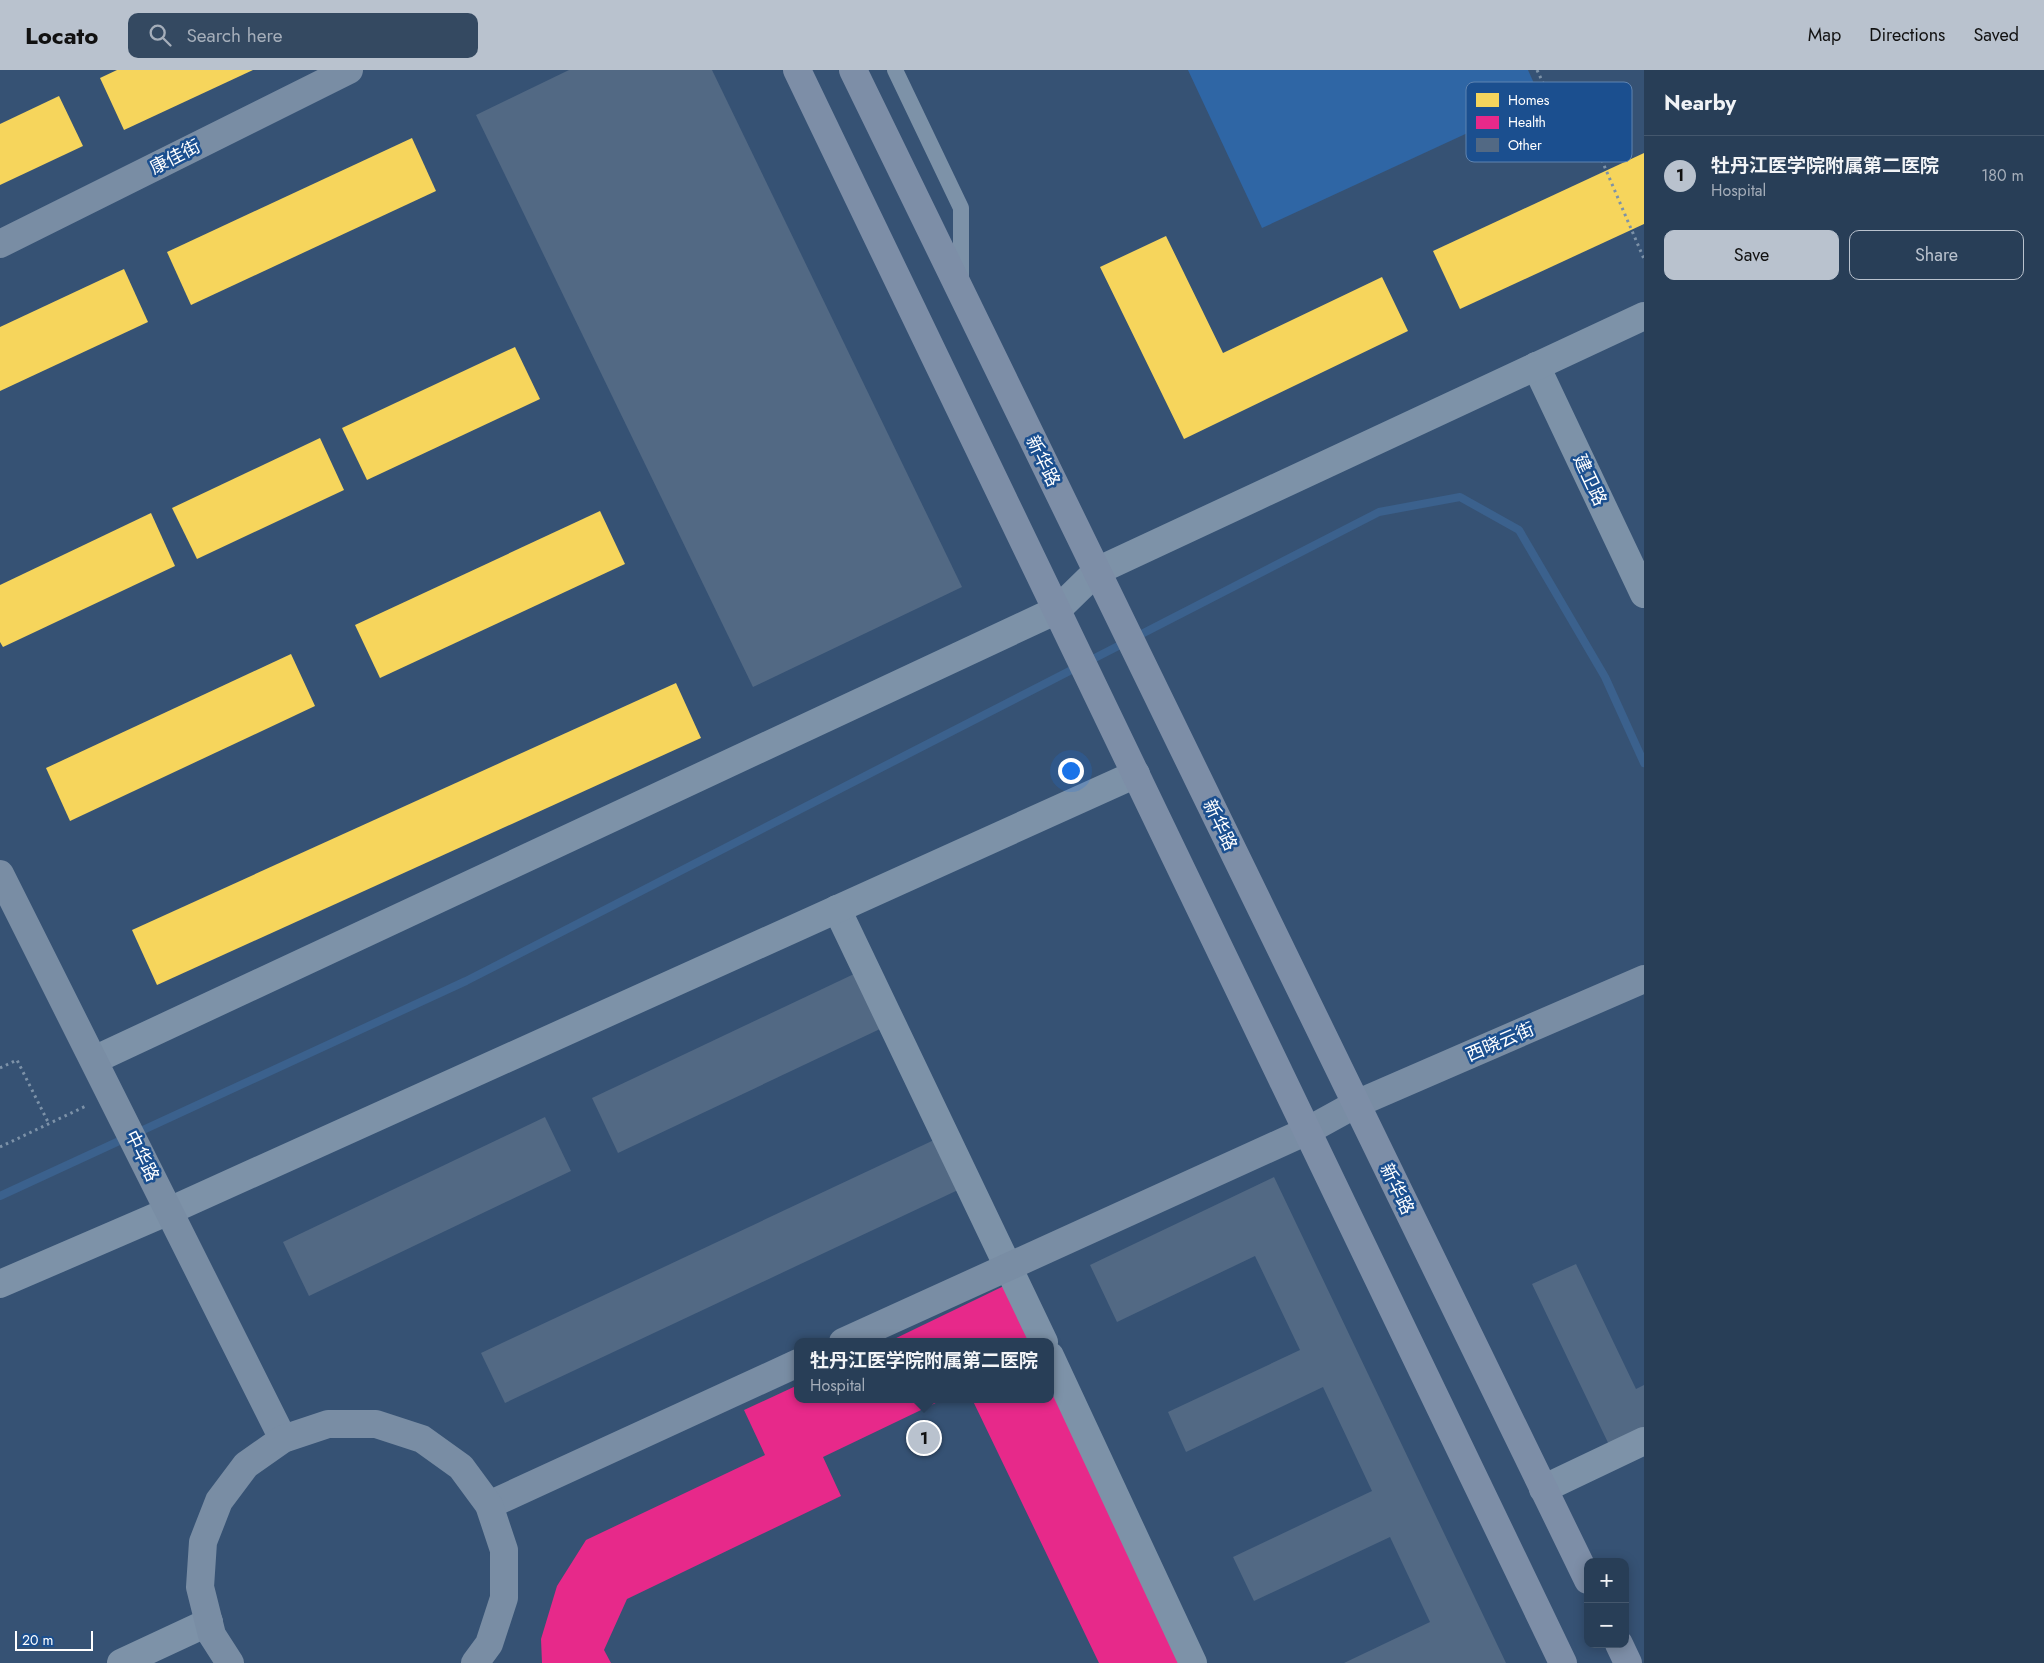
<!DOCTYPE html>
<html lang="en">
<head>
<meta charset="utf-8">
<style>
  body { margin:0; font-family:Jost,"Noto Sans SC",sans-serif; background:#344961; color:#f1f3f6 }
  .controls { position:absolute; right:15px; bottom:15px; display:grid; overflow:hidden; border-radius:10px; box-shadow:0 2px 12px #0003 }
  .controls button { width:45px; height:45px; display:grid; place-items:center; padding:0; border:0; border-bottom:1px solid #44576d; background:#283e57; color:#f1f3f6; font:25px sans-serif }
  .scale { position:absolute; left:15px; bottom:12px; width:78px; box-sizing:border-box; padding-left:5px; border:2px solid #fff; border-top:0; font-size:14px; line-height:18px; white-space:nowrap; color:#fff; -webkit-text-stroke:4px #1b4f8f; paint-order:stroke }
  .you { position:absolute; left:1070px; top:700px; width:18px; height:18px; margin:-12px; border:4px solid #fff; border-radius:50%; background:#1a73e8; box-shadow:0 0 0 8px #1a73e833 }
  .badge { display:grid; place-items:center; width:32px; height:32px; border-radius:50%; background:#b9c2ce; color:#111; font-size:16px; font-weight:700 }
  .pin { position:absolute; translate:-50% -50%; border:2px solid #fff; box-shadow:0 1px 5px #0006 }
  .popup { position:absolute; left:794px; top:1268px; width:260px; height:65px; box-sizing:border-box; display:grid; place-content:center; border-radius:10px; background:#283e57; filter:drop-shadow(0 1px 4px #0005); font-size:16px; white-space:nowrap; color:#a5aeba }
  .popup b { font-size:19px; color:#f1f3f6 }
  .popup::after { content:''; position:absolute; left:50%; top:100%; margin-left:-10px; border:10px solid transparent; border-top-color:#283e57 }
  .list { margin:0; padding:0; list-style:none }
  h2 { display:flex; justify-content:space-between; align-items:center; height:65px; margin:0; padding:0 20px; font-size:21px }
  h2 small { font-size:16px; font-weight:400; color:#a5aeba }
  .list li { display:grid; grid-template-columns:32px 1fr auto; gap:15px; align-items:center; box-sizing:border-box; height:80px; padding:0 20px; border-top:1px solid #44576d }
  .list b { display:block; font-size:19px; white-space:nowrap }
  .list p { margin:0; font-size:16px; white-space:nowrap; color:#a5aeba }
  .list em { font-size:16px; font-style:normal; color:#a5aeba }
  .actions { display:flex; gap:10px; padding:15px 20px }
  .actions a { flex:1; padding:11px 0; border:1px solid #b9c2ce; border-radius:10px; text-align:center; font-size:18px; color:#b9c2ce }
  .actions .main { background:#b9c2ce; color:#111 }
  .icon { flex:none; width:28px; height:28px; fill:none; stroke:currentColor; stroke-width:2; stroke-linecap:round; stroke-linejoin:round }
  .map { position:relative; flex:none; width:1644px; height:1593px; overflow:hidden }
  header { display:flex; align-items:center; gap:30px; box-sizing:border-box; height:70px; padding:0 25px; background:#b9c2ce; color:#111 }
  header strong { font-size:24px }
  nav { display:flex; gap:28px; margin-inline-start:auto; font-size:18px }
  .search { width:350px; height:45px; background:#344961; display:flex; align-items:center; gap:12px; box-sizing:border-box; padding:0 18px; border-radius:10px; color:#a5aeba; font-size:19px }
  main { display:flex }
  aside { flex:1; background:#283e57 }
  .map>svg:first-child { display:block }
  .green { fill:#2f66a5 }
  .homes { fill:#f6d55c }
  .health { fill:#e7298a }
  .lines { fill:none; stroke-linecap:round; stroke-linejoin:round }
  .stream { stroke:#3b618d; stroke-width:8 }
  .building { fill:#526984 }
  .path { stroke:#7d92a8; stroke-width:3; stroke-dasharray:2.5 4; stroke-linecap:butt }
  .lane { stroke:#7d92a8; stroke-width:16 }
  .street { stroke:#7d92a8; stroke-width:28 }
  .secondary { stroke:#798da4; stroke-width:28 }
  .primary { stroke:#7d8ea7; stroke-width:28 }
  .labels { text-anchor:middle; stroke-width:5; stroke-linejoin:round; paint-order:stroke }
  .street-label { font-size:18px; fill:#fff; stroke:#1b4f8f }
  .key { fill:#1b4f8f; stroke:#5f84b1; stroke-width:1 }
  .key-label { font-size:14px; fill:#fff }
</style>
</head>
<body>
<header>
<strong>Locato</strong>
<div class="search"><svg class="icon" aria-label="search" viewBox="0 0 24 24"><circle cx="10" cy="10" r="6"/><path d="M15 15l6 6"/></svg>Search here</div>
<nav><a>Map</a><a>Directions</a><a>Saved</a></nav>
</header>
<main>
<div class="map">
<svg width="1644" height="1593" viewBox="0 0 1644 1593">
  <rect width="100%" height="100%" fill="#365274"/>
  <path class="green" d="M1188,0H1528L1541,29L1262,158Z"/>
  <g class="homes">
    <path d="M117,0H253L124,60L100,8Z"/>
    <path d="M640,0H697L727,61L573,135L532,52Z"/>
    <path d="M59,26L83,76L0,115V54Z"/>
    <path d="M412,68L436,121L191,235L167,182Z"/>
    <path d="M1644,83V154L1460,239L1433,181Z"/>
    <path d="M1166,166L1223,283L1382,207L1408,261L1184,369L1100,197Z"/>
    <path d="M124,199L148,252L0,321V257Z"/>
    <path d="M815,261L852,337L704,409L667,332Z"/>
    <path d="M515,277L540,329L367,410L342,358Z"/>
    <path d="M320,368L344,420L197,489L172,438Z"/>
    <path d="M600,441L625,494L380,608L355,555Z"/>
    <path d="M151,443L175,496L3,577L0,572V515Z"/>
    <path d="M291,584L315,636L70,751L46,698Z"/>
    <path d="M676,613L701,668L157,915L132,860Z"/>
  </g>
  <g class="health">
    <path d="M1010,1213L1038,1272H888Z"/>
    <path d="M1050,1298L1192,1593H1099L972,1329H1050Z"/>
    <path d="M798,1315V1329H944L823,1387L841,1426L627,1529L604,1580L611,1593H542L541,1569L557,1516L586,1470L765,1385L744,1340Z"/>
  </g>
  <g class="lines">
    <path class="stream" d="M0,1126L466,911L1379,442L1460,427L1519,460L1605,607L1644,693"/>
  </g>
  <g class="building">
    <path d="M569,0H712L962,517L753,617L476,45Z"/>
    <path d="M854,904L880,959L618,1083L592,1028Z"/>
    <path d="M545,1047L571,1101L309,1226L283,1172Z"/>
    <path d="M934,1070L958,1120L505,1333L481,1283Z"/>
    <path d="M1274,1107L1506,1593H1344L1430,1552L1390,1467L1254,1531L1233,1487L1372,1421L1323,1317L1186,1382L1168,1342L1300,1280L1255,1186L1117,1252L1090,1195Z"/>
    <path d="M1576,1194L1636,1319L1644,1315V1366L1612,1381L1532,1214Z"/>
  </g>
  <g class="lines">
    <g class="path">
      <path d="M1537,0L1575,81L1597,79L1644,189"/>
      <path d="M0,998L17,990L49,1054"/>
      <path d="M0,1077L88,1035"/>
    </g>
    <path class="lane" d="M895,0L961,138V212"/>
    <g class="street">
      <path d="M1536,296L1644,524"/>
      <path d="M837,839L1044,1272"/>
      <path d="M94,990L1057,540L1097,501L1644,246"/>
      <path d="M0,1214L169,1141L1136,704"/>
      <path d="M1050,1286L1193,1593"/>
      <path d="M1543,1419L1644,1371"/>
      <path d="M121,1593L209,1552"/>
    </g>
    <g class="secondary">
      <path d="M0,174L349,0"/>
      <path d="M0,804L283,1369"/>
      <path d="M843,1272L1307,1061L1356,1034L1644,909"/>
      <path d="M489,1435L798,1293"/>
      <path d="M230,1593L212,1565L200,1517L203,1472L219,1431L246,1395L283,1369L328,1354H376L422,1369L461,1397L489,1435L504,1480V1528L489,1574L475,1593"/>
    </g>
    <g class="primary">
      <path d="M797,0L1563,1593"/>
      <path d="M853,0L1588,1510"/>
      <path d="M1619,1574L1628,1593"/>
    </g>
  </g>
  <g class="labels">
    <g class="street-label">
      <text transform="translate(175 87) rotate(-27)" y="6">康佳街</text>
      <text transform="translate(1043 391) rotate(64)" y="6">新华路</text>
      <text transform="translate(1590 410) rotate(65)" y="6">建卫路</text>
      <text transform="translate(1220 755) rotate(64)" y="6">新华路</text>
      <text transform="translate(1500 972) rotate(-23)" y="6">西晓云街</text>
      <text transform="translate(142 1086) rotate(64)" y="6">中华路</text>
      <text transform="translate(1397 1119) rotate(64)" y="6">新华路</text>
    </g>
  </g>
  <rect x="1466" y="12" width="166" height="80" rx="8" class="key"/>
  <rect x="1476" y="23" width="23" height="14" fill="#f6d55c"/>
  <rect x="1476" y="46" width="23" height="13" fill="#e7298a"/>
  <rect x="1476" y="68" width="23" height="14" fill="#526984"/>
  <g class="key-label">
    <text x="1508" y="35">Homes</text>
    <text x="1508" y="57">Health</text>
    <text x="1508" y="80">Other</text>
  </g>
</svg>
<div class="controls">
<button>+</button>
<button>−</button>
</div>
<div class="scale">20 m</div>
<div class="you"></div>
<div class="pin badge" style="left:924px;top:1368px">1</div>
<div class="popup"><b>牡丹江医学院附属第二医院</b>Hospital</div>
</div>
<aside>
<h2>Nearby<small></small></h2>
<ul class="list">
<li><span class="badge">1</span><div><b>牡丹江医学院附属第二医院</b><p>Hospital</p></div><em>180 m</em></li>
</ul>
<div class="actions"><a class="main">Save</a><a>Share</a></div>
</aside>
</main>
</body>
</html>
